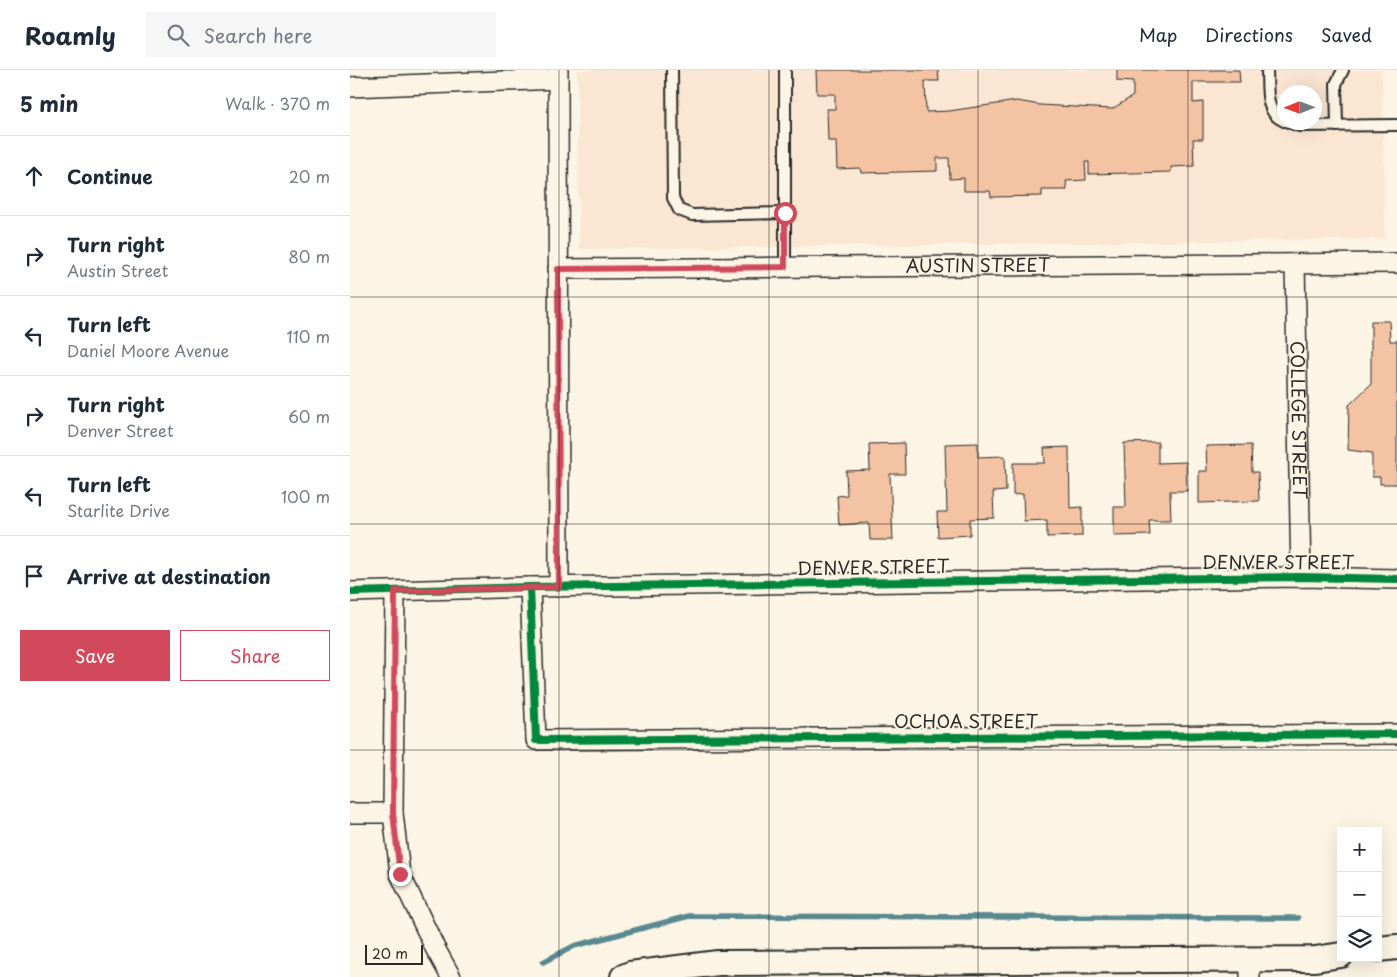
<!DOCTYPE html>
<html lang="en">
<head>
<meta charset="utf-8">
<style>
  body { margin:0; font-family:"Playpen Sans",sans-serif; background:#f6f6f7; color:#1f2937 }
  .controls { position:absolute; right:15px; bottom:15px; display:grid; overflow:hidden; border-radius:0px; box-shadow:0 5px 20px #0002 }
  .controls button { width:45px; height:45px; display:grid; place-items:center; padding:0; border:0; border-bottom:1px solid #e0e1e3; background:#fff; color:#1f2937; font:25px sans-serif }
  .compass { position:absolute; left:927px; top:15px; width:45px; height:45px; border-radius:50%; background:#fff; box-shadow:0 5px 20px #0002; rotate:269deg }
  .scale { position:absolute; left:15px; bottom:12px; width:58px; box-sizing:border-box; padding-left:5px; border:2px solid #2b2b2b; border-top:0; font-size:14px; line-height:18px; white-space:nowrap; color:#2b2b2b; -webkit-text-stroke:4px #fcf5e5; paint-order:stroke }
  .stop { position:absolute; width:15px; height:15px; margin:-11px; border:4px solid #d1495b; border-radius:50%; background:#fff }
  .stop.end { background:#d1495b; border-color:#fff; box-shadow:0 1px 5px #0008 }
  .list { margin:0; padding:0; list-style:none }
  h2 { display:flex; justify-content:space-between; align-items:center; height:65px; margin:0; padding:0 20px; font-size:21px }
  h2 small { font-size:16px; font-weight:400; color:#747a83 }
  .list li { display:grid; grid-template-columns:32px 1fr auto; gap:15px; align-items:center; box-sizing:border-box; height:80px; padding:0 20px; border-top:1px solid #e0e1e3 }
  .list b { display:block; font-size:19px; white-space:nowrap }
  .list p { margin:0; font-size:16px; white-space:nowrap; color:#747a83 }
  .list em { font-size:16px; font-style:normal; color:#747a83 }
  .actions { display:flex; gap:10px; padding:15px 20px }
  .actions a { flex:1; padding:11px 0; border:1px solid #d1495b; border-radius:0px; text-align:center; font-size:18px; color:#d1495b }
  .actions .main { background:#d1495b; color:#fff }
  .icon { flex:none; width:28px; height:28px; fill:none; stroke:currentColor; stroke-width:2; stroke-linecap:round; stroke-linejoin:round }
  .map { position:relative; flex:none; width:1047px; height:907px; overflow:hidden }
  header { display:flex; align-items:center; gap:30px; box-sizing:border-box; height:70px; padding:0 25px; background:#fff; border-bottom:1px solid #e0e1e3 }
  header strong { font-size:24px }
  nav { display:flex; gap:28px; margin-inline-start:auto; font-size:18px }
  .search { width:350px; height:45px; background:#f6f6f7; display:flex; align-items:center; gap:12px; box-sizing:border-box; padding:0 18px; border-radius:0px; color:#747a83; font-size:19px }
  main { display:flex }
  aside { flex:1; background:#fff }
  .map>svg:first-child { display:block }
  .built { fill:#fae6d2; fill-rule:evenodd }
  .lines { fill:none; stroke-linecap:round; stroke-linejoin:round }
  .stream { stroke:#598890; stroke-width:5.5 }
  .building { fill:#f4c3a4; stroke:#2b2b2b }
  .service-casing { stroke:#2b2b2b; stroke-width:14 }
  .minor-casing { stroke:#2b2b2b; stroke-width:22 }
  .tertiary-casing { stroke:#2b2b2b; stroke-width:28 }
  .service { stroke:#fcf5e5; stroke-width:10 }
  .minor { stroke:#fcf5e5; stroke-width:19 }
  .tertiary { stroke:#fcf5e5; stroke-width:24 }
  .cycleway-casing { stroke:#fcf5e5; stroke-width:11 }
  .cycleway { stroke:#00873e; stroke-width:8 }
  .route { stroke:#d1495b; stroke-width:6 }
  .grid { fill:none; stroke:#2b2b2b; stroke-width:1; stroke-opacity:0.55 }
  .labels { text-anchor:middle; stroke-width:4; stroke-linejoin:round; paint-order:stroke }
  .street-label { font-size:18px; fill:#2b2b2b; stroke:#fcf5e5 }
</style>
</head>
<body>
<header>
<strong>Roamly</strong>
<div class="search"><svg class="icon" aria-label="search" viewBox="0 0 24 24"><circle cx="10" cy="10" r="6"/><path d="M15 15l6 6"/></svg>Search here</div>
<nav><a>Map</a><a>Directions</a><a>Saved</a></nav>
</header>
<main>
<aside>
<h2>5 min<small>Walk · 370 m</small></h2>
<ul class="list">
<li><svg class="icon" aria-label="ahead" viewBox="0 0 24 24"><path d="M12 20V5M6 11l6-6 6 6"/></svg><div><b>Continue</b></div><em>20 m</em></li>
<li><svg class="icon" aria-label="right" viewBox="0 0 24 24"><path d="M7 20v-9h11M14 6l5 5-5 5"/></svg><div><b>Turn right</b><p>Austin Street</p></div><em>80 m</em></li>
<li><svg class="icon" aria-label="left" viewBox="0 0 24 24"><path d="M17 20v-9H6M10 6l-5 5 5 5"/></svg><div><b>Turn left</b><p>Daniel Moore Avenue</p></div><em>110 m</em></li>
<li><svg class="icon" aria-label="right" viewBox="0 0 24 24"><path d="M7 20v-9h11M14 6l5 5-5 5"/></svg><div><b>Turn right</b><p>Denver Street</p></div><em>60 m</em></li>
<li><svg class="icon" aria-label="left" viewBox="0 0 24 24"><path d="M17 20v-9H6M10 6l-5 5 5 5"/></svg><div><b>Turn left</b><p>Starlite Drive</p></div><em>100 m</em></li>
<li><svg class="icon" aria-label="arrive" viewBox="0 0 24 24"><path d="M6 21V4h12l-3 4 3 4H6"/></svg><div><b>Arrive at destination</b></div></li>
</ul>
<div class="actions"><a class="main">Save</a><a>Share</a></div>
</aside>
<div class="map">
<svg width="1047" height="907" viewBox="0 0 1047 907">
  <rect width="100%" height="100%" fill="#fcf5e5"/>
  <filter id="ink" filterUnits="userSpaceOnUse"><feTurbulence type="fractalNoise" baseFrequency=".02" numOctaves="2"/><feDisplacementMap in="SourceGraphic" scale="10" xChannelSelector="R" yChannelSelector="G"/><feConvolveMatrix kernelMatrix="1 2 1 2 8 2 1 2 1" color-interpolation-filters="sRGB"/></filter>
  <g filter="url(#ink)">
    <path class="built" d="M227,0H1032L1035,169L229,179ZM934,22H964V52H934Z"/>
    <g class="lines">
      <path class="stream" d="M193,892L224,876L339,846L948,848"/>
    </g>
    <g class="building">
      <path d="M466,0H588L589,11H575L576,42L599,41L667,31L690,35L762,39L783,26V12L767,11V0H889L890,12H843V33L853,32V69H843L844,96L821,97V102L739,104V92H735L736,110L716,111L717,120H692V126L641,127L640,121H614V108L600,109L599,88H587V101L511,103L510,98L487,99L486,71H478L477,39H485V24H467Z"/>
      <path d="M1021,251H1039L1040,271H1047V414H1030V407H1022V383L998,380L999,335L1021,314Z"/>
      <path d="M808,372V393L836,392L837,421H820L821,450H799L800,465L764,466V437H776L774,373Z"/>
      <path d="M554,373L555,404H540L543,470H520L519,453L489,455L487,426L497,425L496,401L520,400L519,374Z"/>
      <path d="M628,373V387L655,386L656,421L643,422L644,448L620,449V465L588,467L587,442H597L595,374Z"/>
      <path d="M901,375L902,402H908L909,431L849,433V401H857L856,376Z"/>
      <path d="M719,377L720,438L732,437V466L697,467V450L674,451L673,424L663,425V393H695L694,378Z"/>
    </g>
    <g class="lines">
      <g class="service-casing">
        <g id="service">
          <path d="M322,0L323,128L329,140L342,145L435,143"/>
          <path d="M435,0V197"/>
          <path d="M917,0C918,18 914,43 934,51"/>
          <path d="M938,52L949,56L1047,55"/>
          <path d="M987,56L986,14L993,0"/>
        </g>
      </g>
      <g class="minor-casing">
        <g id="minor">
          <path d="M208,0L209,517"/>
          <path d="M0,17L208,9"/>
          <path id="s1" d="M945,194L951,507"/>
          <path id="s2" d="M208,199L1047,193"/>
          <path d="M180,517L186,670L1047,664"/>
          <path d="M45,521L43,743L50,804L85,878L101,907"/>
          <path d="M0,522L180,517L951,507L1047,509"/>
          <path d="M0,743H43"/>
          <path d="M900,888V907"/>
        </g>
      </g>
      <g class="tertiary-casing">
        <g id="tertiary">
          <path d="M1028,879L1047,877"/>
          <path d="M273,907L280,904L368,893L965,889L991,885"/>
        </g>
      </g>
      <use href="#service" class="service"/>
      <use href="#minor" class="minor"/>
      <use href="#tertiary" class="tertiary"/>
      <g class="cycleway-casing">
        <g id="cycleway">
          <path d="M180,517L186,670L1047,664"/>
          <path d="M0,522L180,517L951,507L1047,509"/>
        </g>
      </g>
      <use href="#cycleway" class="cycleway"/>
    </g>
  </g>
  <g class="lines" filter="url(#ink)">
    <path class="route" d="M50,804L43,743L45,521L209,517L208,199L435,197V143"/>
  </g>
  <path class="grid" d="M209,0V907M419,0V907M628,0V907M838,0V907M0,227H1047M0,454H1047M0,680H1047"/>
  <g class="labels">
    <g class="street-label">
      <text dy="6" stroke="none"><textPath href="#s2" startOffset="420">AUSTIN STREET</textPath></text>
      <text dy="6" stroke="none"><textPath href="#s1" startOffset="156">COLLEGE STREET</textPath></text>
      <text x="928" y="499">DENVER STREET</text>
      <text transform="translate(523 498) rotate(-1)" y="6">DENVER STREET</text>
      <text x="616" y="658">OCHOA STREET</text>
    </g>
  </g>
</svg>
<div class="controls">
<button>+</button>
<button>−</button>
<button><svg class="icon" aria-label="layers" viewBox="0 0 24 24"><path d="M12 4l9 5-9 5-9-5zM3 14l9 5 9-5"/></svg></button>
</div>
<svg class="compass" viewBox="-18 -18 36 36"><path d="M0-13l5 13h-10z" fill="#e53935"/><path d="M0 13l5-13h-10z" fill="#747a83"/></svg>
<div class="scale">20 m</div>
<div class="stop" style="left:435px;top:143px"></div>
<div class="stop end" style="left:50px;top:804px"></div>
</div>
</main>
</body>
</html>
